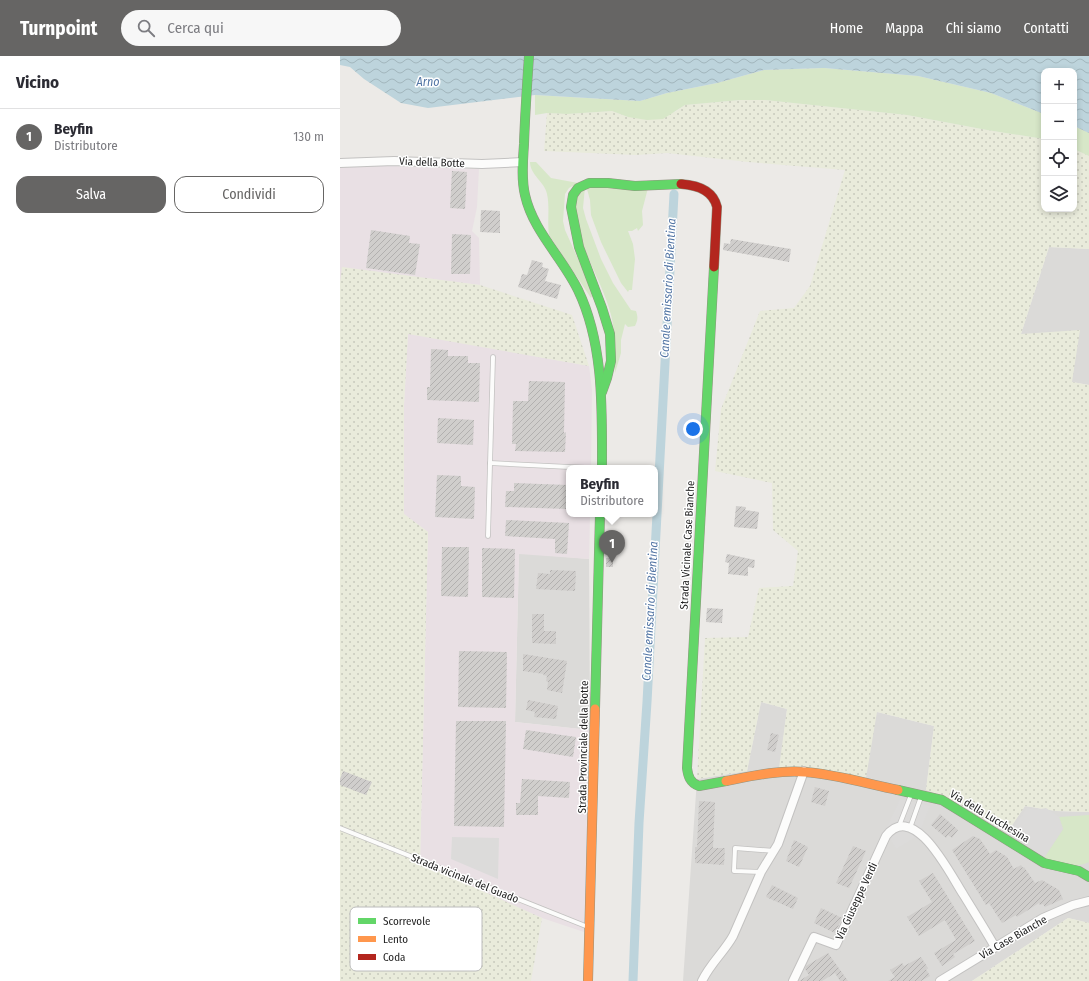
<!DOCTYPE html>
<html lang="it">
<head>
<meta charset="utf-8">
<style>
  body { margin:0; font-family:"Fira Sans Condensed",sans-serif; background:#f7f7f7; color:#2b2b33 }
  .controls { position:absolute; right:12px; top:12px; display:grid; overflow:hidden; border-radius:8px; box-shadow:0 2px 6px #0003 }
  .controls button { width:36px; height:36px; display:grid; place-items:center; padding:0; border:0; border-bottom:1px solid #e1e1e2; background:#fff; color:#2b2b33; font:20px sans-serif }
  .you { position:absolute; left:353px; top:373px; width:14px; height:14px; margin:-10px; border:3px solid #fff; border-radius:50%; background:#1a73e8; box-shadow:0 0 0 6px #1a73e833 }
  .badge { display:grid; place-items:center; width:26px; height:26px; border-radius:50%; background:#666564; color:#fff; font-size:13px; font-weight:700 }
  .pin { position:absolute; translate:-50% -33px; filter:drop-shadow(0 1px 2px #0008) }
  .pin::after { content:''; position:absolute; top:21px; width:14px; height:12px; background:inherit; clip-path:polygon(0 0,100% 0,50% 100%) }
  .popup { position:absolute; left:226px; top:409px; width:92px; height:52px; box-sizing:border-box; display:grid; place-content:center; border-radius:8px; background:#fff; filter:drop-shadow(0 1px 3px #0005); font-size:13px; white-space:nowrap; color:#7c7c81 }
  .popup b { font-size:15px; color:#2b2b33 }
  .popup::after { content:''; position:absolute; left:50%; top:100%; margin-left:-8px; border:8px solid transparent; border-top-color:#fff }
  .list { margin:0; padding:0; list-style:none }
  h2 { display:flex; justify-content:space-between; align-items:center; height:52px; margin:0; padding:0 16px; font-size:17px }
  h2 small { font-size:13px; font-weight:400; color:#7c7c81 }
  .list li { display:grid; grid-template-columns:26px 1fr auto; gap:12px; align-items:center; box-sizing:border-box; height:56px; padding:0 16px; border-top:1px solid #e1e1e2 }
  .list b { display:block; font-size:15px; white-space:nowrap }
  .list p { margin:0; font-size:13px; white-space:nowrap; color:#7c7c81 }
  .list em { font-size:13px; font-style:normal; color:#7c7c81 }
  .actions { display:flex; gap:8px; padding:12px 16px }
  .actions a { flex:1; padding:9px 0; border:1px solid #666564; border-radius:12px; text-align:center; font-size:14px; color:#666564 }
  .actions .main { background:#666564; color:#fff }
  .icon { flex:none; width:22px; height:22px; fill:none; stroke:currentColor; stroke-width:2; stroke-linecap:round; stroke-linejoin:round }
  .map { position:relative; flex:none; width:749px; height:925px; overflow:hidden }
  header { display:flex; align-items:center; gap:24px; box-sizing:border-box; height:56px; padding:0 20px; background:#666564; color:#fff }
  header strong { font-size:19px }
  nav { display:flex; gap:22px; margin-inline-start:auto; font-size:14px }
  .search { width:280px; height:36px; background:#f7f7f7; display:flex; align-items:center; gap:10px; box-sizing:border-box; padding:0 14px; border-radius:22px; color:#7c7c81; font-size:15px }
  main { display:flex }
  aside { flex:1; background:#fff }
  .map>svg:first-child { display:block }
  .residential { fill:#dbdad8 }
  .industrial { fill:#e9e0e4 }
  .farmland { fill:url(#farmland-dots) }
  .grass { fill:#d7e7c8 }
  .parking { fill:#dcdbda }
  .water { fill:url(#water-waves) }
  .lines { fill:none; stroke-linecap:round; stroke-linejoin:round }
  .canal { stroke:#bdd4dc; stroke-width:9 }
  .building { fill:url(#building-hatch) }
  .lane-casing { stroke:#c3c2c1; stroke-width:5.5 }
  .street-casing { stroke:#c3c2c1; stroke-width:10 }
  .fast-casing { stroke:#929481; stroke-width:10 }
  .slow-casing { stroke:#929481; stroke-width:10 }
  .jam-casing { stroke:#929481; stroke-width:10 }
  .lane { stroke:#fcfcfb; stroke-width:4 }
  .street { stroke:#fcfcfb; stroke-width:8 }
  .fast { stroke:#63d668; stroke-width:9 }
  .slow { stroke:#ff974d; stroke-width:9 }
  .jam { stroke:#b3261e; stroke-width:9 }
  .labels { text-anchor:middle; stroke-width:3; stroke-linejoin:round; paint-order:stroke }
  .street-label { font-size:11px; fill:#1e1e1e; stroke:#fff }
  .water-label { font-size:12px; font-style:italic; fill:#5376a5; stroke:#fff }
  .key { fill:#fff; stroke:#bcbcbc; stroke-width:1 }
  .key-label { font-size:11px; fill:#1e1e1e }
</style>
</head>
<body>
<header>
<strong>Turnpoint</strong>
<div class="search"><svg class="icon" aria-label="search" viewBox="0 0 24 24"><circle cx="10" cy="10" r="6"/><path d="M15 15l6 6"/></svg>Cerca qui</div>
<nav><a>Home</a><a>Mappa</a><a>Chi siamo</a><a>Contatti</a></nav>
</header>
<main>
<aside>
<h2>Vicino<small></small></h2>
<ul class="list">
<li><span class="badge">1</span><div><b>Beyfin</b><p>Distributore</p></div><em>130 m</em></li>
</ul>
<div class="actions"><a class="main">Salva</a><a>Condividi</a></div>
</aside>
<div class="map">
<svg width="749" height="925" viewBox="0 0 749 925">
  <defs>
    <pattern id="farmland-dots" width="8" height="8" patternUnits="userSpaceOnUse"><rect width="8" height="8" fill="#e9ebdb"/><path d="M2 2h.1M6 6h.1" fill="none" stroke="#c7c9bc" stroke-width="1.8" stroke-linecap="round"/></pattern>
    <pattern id="water-waves" width="16" height="10" patternUnits="userSpaceOnUse"><rect width="16" height="10" fill="#bdd4dc"/><path d="M0 5q4-4 8 0t8 0" fill="none" stroke="#a2b6bc"/></pattern>
    <pattern id="building-hatch" width="6" height="6" patternUnits="userSpaceOnUse"><rect width="6" height="6" fill="#d0cecc"/><path d="M-1 1l2-2M0 6l6-6M5 7l2-2" fill="none" stroke="#b2b0af"/></pattern>
  </defs>
  <rect width="100%" height="100%" fill="#eceae7"/>
  <g class="residential">
    <path d="M709,191L749,193V329L732,326L681,278Z"/>
    <path d="M179,497L249,503L250,674L175,666Z"/>
    <path d="M421,646L447,653L440,712L537,656L594,670L586,734L603,740L619,748L667,776L685,750L716,755L749,756V867L728,862L632,925H343L357,723L407,715Z"/>
  </g>
  <g class="industrial">
    <path d="M17,110H51L139,113L137,151L132,175L139,182L140,229L3,212L0,227V112Z"/>
    <path d="M68,277L249,310L252,334L251,412H229V458H250L249,503L179,498L175,666L250,674L244,876L202,862L80,808L88,476L64,458V349Z"/>
  </g>
  <g class="farmland">
    <path d="M400,44H425L567,59L647,74L704,83V153H734V93L749,100V193L709,191L681,278L740,274L732,326L749,329V756L716,755L685,750L667,777L619,748L603,740L586,734L594,670L537,656L526,722L439,712L447,653L421,646L407,715L357,723L365,582L408,581L419,532L453,530L458,495L433,474L432,427L375,415L381,353L420,255L454,252L470,230L505,114L408,106L327,97L296,99L204,95L207,57L227,58L272,55L288,61L335,56L345,49Z"/>
    <path d="M2,211L140,229L232,259L249,310L68,278L64,349V458L88,476L80,807L202,862L191,925H0V227Z"/>
    <path d="M728,862L749,867V925H632Z"/>
  </g>
  <g class="grass">
    <path d="M484,12L578,20L651,37L704,58V83L647,74L567,59L425,44H400L345,49L323,63L307,64L288,61L272,55L227,58L207,57L195,59V39L300,45L327,37L377,27L424,14Z"/>
    <path d="M734,70L749,77V100L734,93Z"/>
    <path d="M190,106H196L211,122L238,127L229,132L225,138L223,165L225,174L243,214L252,240L251,242L209,179C207,166 210,151 207,138C205,126 190,119 190,106Z"/>
    <path d="M245,131L243,152L246,163L261,203L273,227L291,254L296,255C298,261 298,264 295,270L288,271L285,268L281,284V297L275,317C274,298 276,277 271,259C261,219 229,180 237,137Z"/>
    <path d="M248,131L308,132L302,155L303,169L298,175L297,172L292,175H288L293,188L295,203L292,234H289L288,236L281,227L261,186L251,159L250,144L247,133Z"/>
    <path d="M749,759V806C734,813 718,807 704,802L723,773L719,761Z"/>
  </g>
  <g class="parking">
    <path d="M560,743L590,750L581,773L574,782L556,793L550,783L543,779Z"/>
    <path d="M687,752L696,754L706,752L719,761L723,773L704,802L669,778Z"/>
    <path d="M112,781L159,782L158,823L111,803Z"/>
  </g>
  <path class="water" d="M0,0H749V77L734,70V15H704V58L651,37L578,20L484,12L424,14L377,27L327,37L300,45L195,39L88,52L61,47L24,23L10,11L0,9Z"/>
  <g class="lines">
    <path class="canal" d="M293,925L299,767L307,646L334,138"/>
  </g>
  <g class="building">
    <path d="M112,115L127,116L125,153L110,152Z"/>
    <path d="M141,154L160,155V177L140,176Z"/>
    <path d="M31,174L70,180L69,187L80,188L75,219L26,212Z"/>
    <path d="M112,178L131,179L130,218H111Z"/>
    <path d="M391,183L451,193L449,206L383,194L384,187L390,188Z"/>
    <path d="M192,204L203,207L202,211L209,213L205,225L221,229L217,243L178,231L182,218L187,219Z"/>
    <path d="M91,293L108,294V300H128V307H140L139,346L87,344V331H90Z"/>
    <path d="M189,325L225,326L224,377L226,376L225,396L175,395L176,388H172L173,345H188Z"/>
    <path d="M98,362L134,364L133,389L97,387Z"/>
    <path d="M97,419L121,420V430L135,431L134,463L95,461Z"/>
    <path d="M174,427L228,429L227,453L165,451L166,435H174Z"/>
    <path d="M396,450L406,451L405,454L419,456L417,473L394,471Z"/>
    <path d="M166,464L229,467L227,498L215,497V483L165,480Z"/>
    <path d="M102,491H129L128,541L101,540Z"/>
    <path d="M142,492L175,493L174,542L142,541Z"/>
    <path d="M387,498L415,504L414,512L408,511V520L388,518L389,507L385,506Z"/>
    <rect x="266" y="502" width="7" height="9"/>
    <path d="M210,514L236,515L235,535L196,533L198,517L210,518Z"/>
    <path d="M367,552L383,553L382,567L366,566Z"/>
    <path d="M192,558H204V575H216V588L192,587Z"/>
    <path d="M119,595L167,596L166,652L118,651Z"/>
    <path d="M183,598L227,605L222,637L207,634L208,626L206,625L207,620L203,619L204,618L183,615Z"/>
    <path d="M188,644L218,650L216,663L194,661L195,656L186,654Z"/>
    <path d="M116,665H166L164,771L114,770Z"/>
    <path d="M186,674L236,681L233,701L183,693Z"/>
    <path d="M431,677L439,679L435,696L427,694Z"/>
    <path d="M3,715L32,726L26,739L0,729V723Z"/>
    <path d="M182,723L230,726L229,742L198,740V759H176V747H180Z"/>
    <path d="M475,731L489,735L485,750L471,746Z"/>
    <path d="M359,745L375,746L373,792H385L384,809L355,807V791H357Z"/>
    <path d="M600,758L618,774L612,782L608,779L606,782L591,769Z"/>
    <path d="M633,780L640,783L650,798L656,794L667,801L674,813L681,809L683,812L684,811L695,827L702,824L719,834L723,843L705,851L703,848L700,849L699,847L677,861L676,859L662,867L649,847L646,849L612,794Z"/>
    <path d="M454,784L468,791L459,811L446,805Z"/>
    <path d="M513,790L526,795L509,832L496,827Z"/>
    <path d="M593,817L635,885L613,898L615,901L602,910L594,897L616,884L605,864L579,880L567,861L592,846L579,825Z"/>
    <path d="M432,829L458,842L453,853L426,841Z"/>
    <path d="M481,852L502,862L495,877L474,867Z"/>
    <path d="M488,897L508,925H500L495,917L482,925H459L469,919L465,913L466,910Z"/>
    <path d="M581,901L588,912L586,913L590,920L581,925H548L555,921L550,914L562,907L564,910Z"/>
  </g>
  <g class="lines">
    <g class="lane-casing">
      <g id="lane">
        <path d="M150,407L250,412"/>
        <path d="M148,480L153,301"/>
        <path d="M559,770L571,739"/>
        <path d="M0,772L248,871"/>
        <path d="M570,772L581,741"/>
        <path d="M421,816L394,815L395,792L435,795"/>
      </g>
    </g>
    <g class="street-casing">
      <g id="street">
        <path d="M0,107L54,105L142,108L183,106"/>
        <path d="M362,925C370,908 384,896 393,880L421,816L438,788L464,715"/>
        <path d="M453,925L474,881L496,889L546,780C574,744 610,818 623,838C634,856 645,873 655,891"/>
        <path d="M600,925L703,862L733,849L749,845"/>
      </g>
    </g>
    <g class="fast-casing">
      <g id="fast">
        <path d="M189,0C187,29 185,58 184,88C183,104 181,122 185,139C193,175 222,201 238,234C264,288 262,353 262,412"/>
        <path d="M374,211L347,712C348,720 350,727 359,730L386,725"/>
        <path d="M262,336L267,322L271,305L270,278L262,252L239,191L231,151L233,139L238,132L249,127H268L295,130L341,128"/>
        <path d="M255,653L260,458"/>
        <path d="M558,734L602,744L704,807L739,815L749,821"/>
      </g>
    </g>
    <g class="slow-casing">
      <g id="slow">
        <path d="M386,725C412,720 438,714 465,716C495,718 528,728 558,734"/>
        <path d="M248,925L255,653"/>
      </g>
    </g>
    <g class="jam-casing">
      <path id="jam" d="M341,128C356,129 373,134 377,151L374,211"/>
    </g>
    <use href="#lane" class="lane"/>
    <use href="#street" class="street"/>
    <use href="#fast" class="fast"/>
    <use href="#slow" class="slow"/>
    <use href="#jam" class="jam"/>
  </g>
  <g class="labels">
    <g class="street-label">
      <text transform="translate(92 106) rotate(2)" y="4">Via della Botte</text>
      <text transform="translate(347 489) rotate(-87)" y="4">Strada Vicinale Case Bianche</text>
      <text transform="translate(243 691) rotate(-89)" y="4">Strada Provinciale della Botte</text>
      <text transform="translate(650 760) rotate(31)" y="4">Via della Lucchesina</text>
      <text transform="translate(125 822) rotate(22)" y="4">Strada vicinale del Guado</text>
      <text transform="translate(516 845) rotate(-65)" y="4">Via Giuseppe Verdi</text>
      <text transform="translate(673 881) rotate(-30)" y="4">Via Case Bianche</text>
    </g>
    <g class="water-label">
      <text x="88" y="30">Arno</text>
      <text transform="translate(328 232) rotate(-87)" y="4">Canale emissario di Bientina</text>
      <text transform="translate(310 555) rotate(-87)" y="4">Canale emissario di Bientina</text>
    </g>
  </g>
  <rect x="10" y="851" width="132" height="64" rx="6" class="key"/>
  <rect x="18" y="862" width="18" height="6" fill="#63d668"/>
  <rect x="18" y="880" width="18" height="6" fill="#ff974d"/>
  <rect x="18" y="898" width="18" height="6" fill="#b3261e"/>
  <g class="key-label">
    <text x="43" y="869">Scorrevole</text>
    <text x="43" y="887">Lento</text>
    <text x="43" y="905">Coda</text>
  </g>
</svg>
<div class="controls">
<button>+</button>
<button>−</button>
<button><svg class="icon" aria-label="locate" viewBox="0 0 24 24"><circle cx="12" cy="12" r="6"/><path d="M12 2v4M12 18v4M2 12h4M18 12h4"/></svg></button>
<button><svg class="icon" aria-label="layers" viewBox="0 0 24 24"><path d="M12 4l9 5-9 5-9-5zM3 14l9 5 9-5"/></svg></button>
</div>
<div class="you"></div>
<div class="pin badge" style="left:272px;top:507px">1</div>
<div class="popup"><b>Beyfin</b>Distributore</div>
</div>
</main>
</body>
</html>
